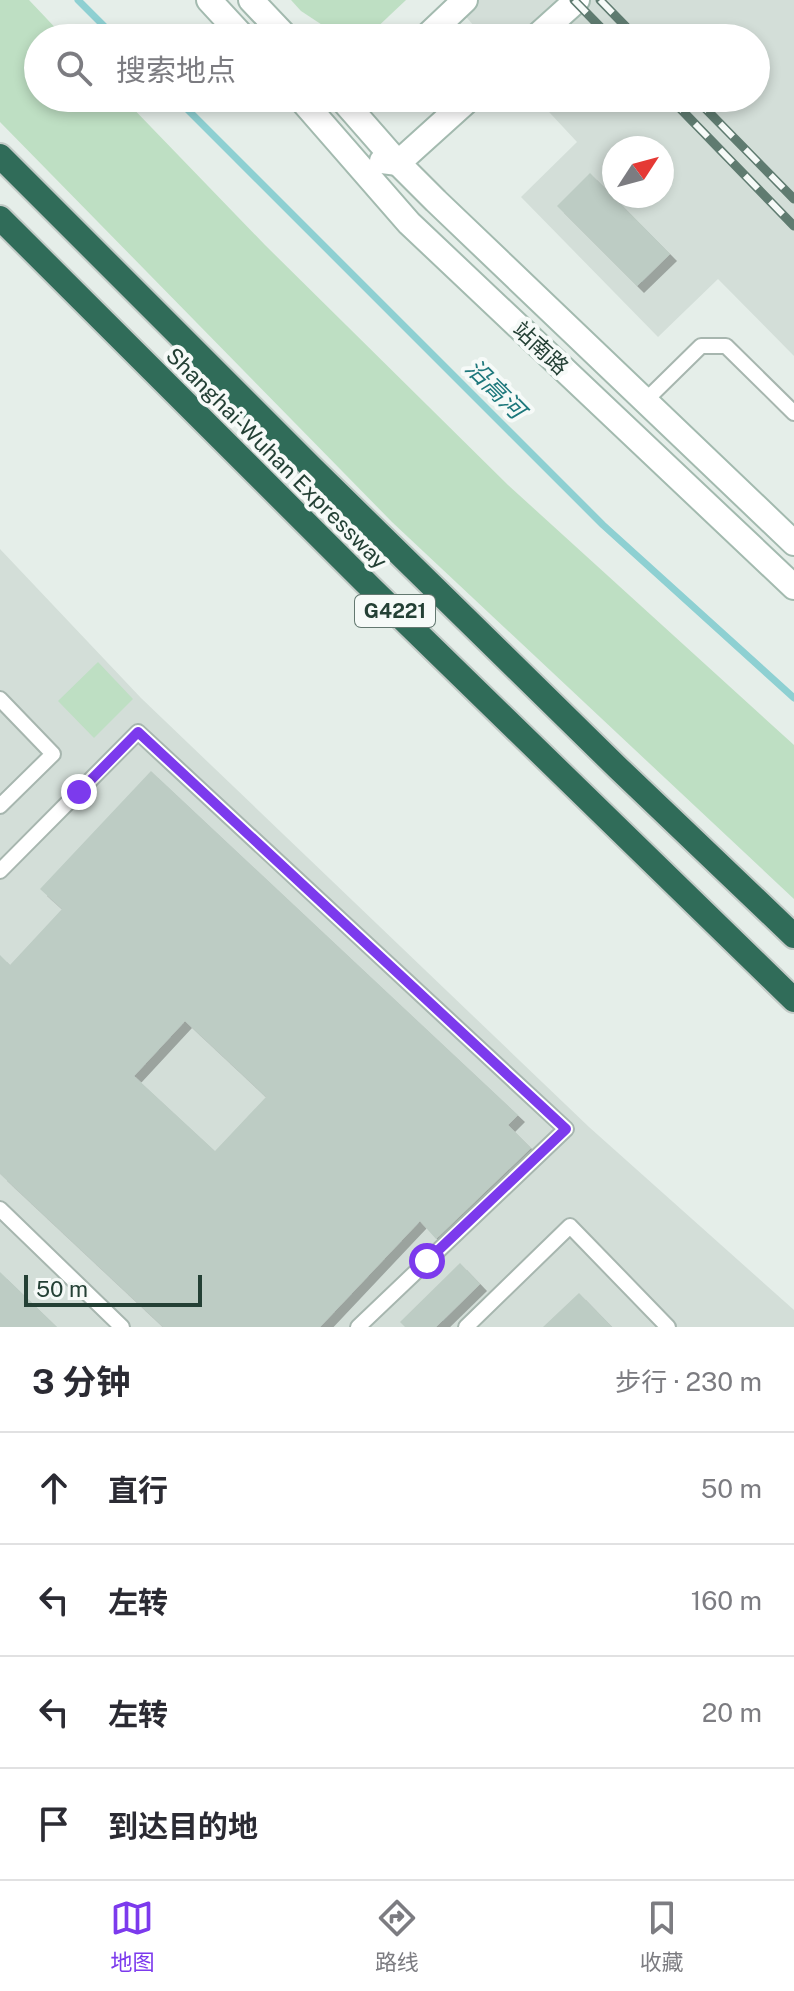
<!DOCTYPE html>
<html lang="zh">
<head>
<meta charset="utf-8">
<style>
  body { margin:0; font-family:"Public Sans","Noto Sans SC",sans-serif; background:#f2f2f3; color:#2b2b33 }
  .compass { position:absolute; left:602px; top:136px; width:72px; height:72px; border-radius:50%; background:#fff; box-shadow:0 4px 12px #0003; rotate:54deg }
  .scale { position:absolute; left:24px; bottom:20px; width:178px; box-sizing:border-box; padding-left:8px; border:4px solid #244035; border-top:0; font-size:22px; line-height:28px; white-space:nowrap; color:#244035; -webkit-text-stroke:6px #f6faf8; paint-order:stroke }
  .stop { position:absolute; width:24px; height:24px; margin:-18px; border:6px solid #7c3aed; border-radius:50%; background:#fff }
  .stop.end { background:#7c3aed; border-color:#fff; box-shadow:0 2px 8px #0008 }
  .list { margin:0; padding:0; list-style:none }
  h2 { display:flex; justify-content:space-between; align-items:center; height:104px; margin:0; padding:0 32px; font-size:34px }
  h2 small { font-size:26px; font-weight:400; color:#7c7c81 }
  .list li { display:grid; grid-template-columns:52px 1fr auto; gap:24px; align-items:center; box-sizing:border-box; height:112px; padding:0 32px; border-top:2px solid #e1e1e2 }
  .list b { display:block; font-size:30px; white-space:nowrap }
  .list em { font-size:26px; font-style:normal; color:#7c7c81 }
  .icon { flex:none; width:44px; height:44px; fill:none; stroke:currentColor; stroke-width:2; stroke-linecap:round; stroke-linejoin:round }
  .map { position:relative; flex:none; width:794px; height:1327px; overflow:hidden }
  .search { position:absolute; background:#fff; box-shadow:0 4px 12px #0003; left:24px; right:24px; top:24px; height:88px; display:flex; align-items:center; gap:20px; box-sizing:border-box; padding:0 28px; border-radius:44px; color:#7c7c81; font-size:30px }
  .sheet { height:552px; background:#fff }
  nav { display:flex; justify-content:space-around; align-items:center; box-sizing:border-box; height:112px; border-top:2px solid #e1e1e2; background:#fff; font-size:22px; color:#7c7c81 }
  nav a { display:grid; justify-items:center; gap:4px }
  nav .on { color:#7c3aed }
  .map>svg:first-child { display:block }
  .built { fill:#d3ded8; fill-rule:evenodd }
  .green { fill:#bedfc3 }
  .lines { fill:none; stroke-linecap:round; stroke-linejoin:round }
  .stream { stroke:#8ed0d2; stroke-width:7 }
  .building { fill:#bdccc4; fill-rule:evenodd; filter:url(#shadow) }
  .lane-casing { stroke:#a7b6af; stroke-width:18 }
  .secondary-casing { stroke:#a3baaf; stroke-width:28 }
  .highway-casing { stroke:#c2cac6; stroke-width:28 }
  .lane { stroke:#fff; stroke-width:14 }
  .secondary { stroke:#fff; stroke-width:24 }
  .highway { stroke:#306c59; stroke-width:24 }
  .rail-casing { stroke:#5f7b70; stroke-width:9 }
  .rail { stroke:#f6faf8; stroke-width:6; stroke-dasharray:18; stroke-linecap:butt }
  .route { stroke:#7c3aed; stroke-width:10 }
  .labels { text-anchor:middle; stroke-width:8; stroke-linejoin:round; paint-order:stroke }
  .shield { fill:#f6faf8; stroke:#637870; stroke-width:2 }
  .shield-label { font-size:20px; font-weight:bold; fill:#244035 }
  .street-label { font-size:22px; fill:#244035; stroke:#f6faf8 }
  .water-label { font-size:24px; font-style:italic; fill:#1e787c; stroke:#f6faf8 }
</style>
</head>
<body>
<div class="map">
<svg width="794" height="1327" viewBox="0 0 794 1327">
  <defs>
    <filter id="shadow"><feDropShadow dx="7" dy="7" stdDeviation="0" flood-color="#0004"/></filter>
  </defs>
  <rect width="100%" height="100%" fill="#e5eee9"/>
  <g class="built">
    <path d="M452,0H794V356L718,279L658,337L521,197L577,142L536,98H756V38H484ZM614,148H662V196H614Z"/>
    <path d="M0,549L141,698L589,1127L794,1310V1327H0Z"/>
  </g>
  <g class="green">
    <path d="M0,0H29L65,38H38V98H123L265,245L508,485L794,745V899L392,522L0,122Z"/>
    <path d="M291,0H406L371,33L339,36L301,11Z"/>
    <path d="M98,662L133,699L94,738L58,701Z"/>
  </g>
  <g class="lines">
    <g class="stream">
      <path d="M78,0L116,38"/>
      <path d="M176,98L603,525L794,698"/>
    </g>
  </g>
  <g class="building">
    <path d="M590,173L670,254L637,286L557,206Z"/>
    <path d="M151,771L518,1115L508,1125L531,1148L436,1239L420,1221L320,1327H163L0,1174V955L10,965L62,909L40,889ZM185,1021L266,1097L215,1151L134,1076Z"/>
    <path d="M460,1263L480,1284L436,1327H405L400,1322Z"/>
    <path d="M0,1272L57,1327H0Z"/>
    <path d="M579,1293L612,1327H543Z"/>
  </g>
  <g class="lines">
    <g class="lane-casing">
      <g id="lane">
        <path d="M645,401L701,346H726L794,413"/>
        <path d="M0,699L53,754L0,806"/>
        <path d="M0,871L138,732L566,1129L358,1327"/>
        <path d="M0,1209L122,1327"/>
        <path d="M466,1327L570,1226L668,1327"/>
      </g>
    </g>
    <g class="secondary-casing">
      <g id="secondary">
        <path d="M209,0L244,38"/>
        <path d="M251,0L287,38"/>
        <path d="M425,38L465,0"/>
        <path d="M535,38L577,0"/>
        <path d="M300,98L409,223L794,587"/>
        <path d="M341,98L398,163L436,201L794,543"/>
        <path d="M382,161L398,163L470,98"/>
      </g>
    </g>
    <g class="highway-casing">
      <g id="highway">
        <path d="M0,156L312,468L618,768L794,936"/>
        <path d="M0,218L373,590L794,1000"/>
      </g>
    </g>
    <use href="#lane" class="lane"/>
    <use href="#secondary" class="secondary"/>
    <use href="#highway" class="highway"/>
    <g class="rail-casing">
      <g id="rail">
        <path d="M574,0L611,38"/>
        <path d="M600,0L637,38"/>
        <path d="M670,98L794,226"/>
        <path d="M695,98L794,199"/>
      </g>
    </g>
    <use href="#rail" class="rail"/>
  </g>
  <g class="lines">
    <path class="route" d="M79,792L138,732L566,1129L427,1261"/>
  </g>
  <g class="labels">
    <rect class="shield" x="355" y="595" width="80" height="32" rx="6"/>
    <g class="shield-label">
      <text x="395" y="618">G4221</text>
    </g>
    <g class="street-label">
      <text transform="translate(541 348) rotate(43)" y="8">站南路</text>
      <text transform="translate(277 458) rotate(45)" y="8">Shanghai-Wuhan Expressway</text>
    </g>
    <g class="water-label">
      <text transform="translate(495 389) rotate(45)" y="8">沿高河</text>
    </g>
  </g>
</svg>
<svg class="compass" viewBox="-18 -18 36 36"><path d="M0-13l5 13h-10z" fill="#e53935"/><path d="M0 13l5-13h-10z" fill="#7c7c81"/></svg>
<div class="scale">50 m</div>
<div class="stop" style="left:427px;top:1261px"></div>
<div class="stop end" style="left:79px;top:792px"></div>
<div class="search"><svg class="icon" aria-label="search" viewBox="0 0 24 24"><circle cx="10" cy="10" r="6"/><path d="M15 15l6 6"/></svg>搜索地点</div>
</div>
<section class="sheet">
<h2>3 分钟<small>步行 · 230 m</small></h2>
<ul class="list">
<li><svg class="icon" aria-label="ahead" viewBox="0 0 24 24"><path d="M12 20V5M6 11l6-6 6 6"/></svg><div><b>直行</b></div><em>50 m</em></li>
<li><svg class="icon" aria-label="left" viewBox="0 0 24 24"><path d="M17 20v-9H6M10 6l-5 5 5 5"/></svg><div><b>左转</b></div><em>160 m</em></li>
<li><svg class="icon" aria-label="left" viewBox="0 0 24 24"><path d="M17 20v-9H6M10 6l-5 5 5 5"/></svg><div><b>左转</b></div><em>20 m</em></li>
<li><svg class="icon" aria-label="arrive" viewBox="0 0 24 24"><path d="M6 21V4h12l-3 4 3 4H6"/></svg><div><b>到达目的地</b></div></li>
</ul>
</section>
<nav>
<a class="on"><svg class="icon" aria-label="map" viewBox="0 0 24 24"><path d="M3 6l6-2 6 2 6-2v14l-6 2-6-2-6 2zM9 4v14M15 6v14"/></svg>地图</a>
<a><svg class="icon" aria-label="directions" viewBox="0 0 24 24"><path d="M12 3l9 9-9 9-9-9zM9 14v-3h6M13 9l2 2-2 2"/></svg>路线</a>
<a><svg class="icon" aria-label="saved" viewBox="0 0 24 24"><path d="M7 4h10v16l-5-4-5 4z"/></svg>收藏</a>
</nav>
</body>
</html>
